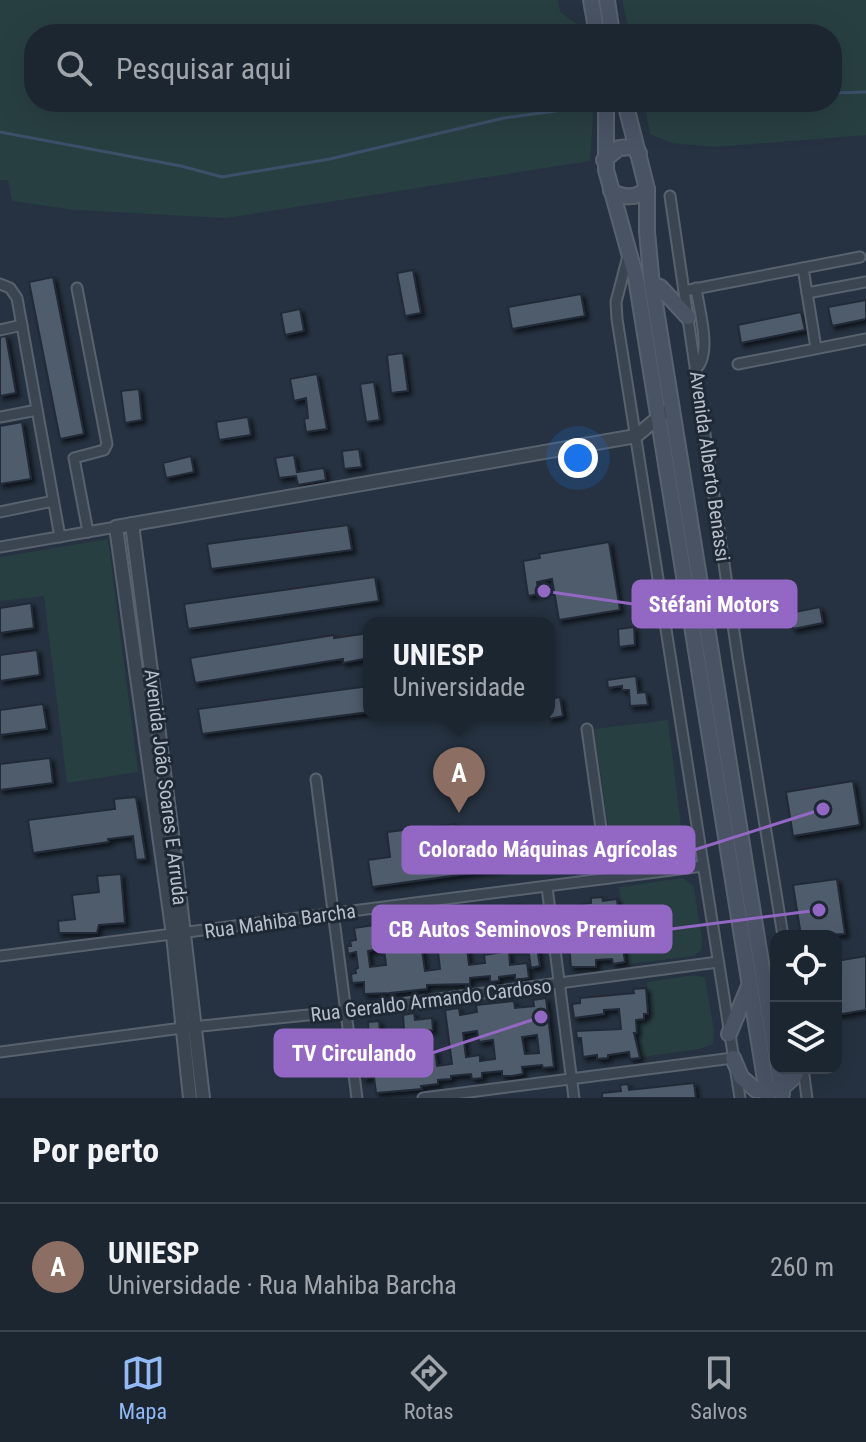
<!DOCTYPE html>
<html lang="pt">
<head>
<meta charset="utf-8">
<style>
  body { margin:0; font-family:"Roboto Condensed",sans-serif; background:#252e39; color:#f1f3f6 }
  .controls { position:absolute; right:24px; bottom:24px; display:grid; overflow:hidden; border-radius:16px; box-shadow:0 8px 32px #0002 }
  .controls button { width:72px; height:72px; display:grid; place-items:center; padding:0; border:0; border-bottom:2px solid #3a434d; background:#1c2631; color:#f1f3f6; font:40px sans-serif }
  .you { position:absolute; left:578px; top:458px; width:28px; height:28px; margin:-20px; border:6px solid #fff; border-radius:50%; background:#1a73e8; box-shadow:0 0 0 12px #1a73e833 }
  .badge { display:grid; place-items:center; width:52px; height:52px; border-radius:50%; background:#91baf6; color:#fff; font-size:26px; font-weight:700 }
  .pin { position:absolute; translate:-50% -66px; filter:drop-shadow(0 2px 4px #0008) }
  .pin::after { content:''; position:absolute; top:42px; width:28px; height:24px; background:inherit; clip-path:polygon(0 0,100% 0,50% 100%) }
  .popup { position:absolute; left:363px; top:617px; width:192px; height:104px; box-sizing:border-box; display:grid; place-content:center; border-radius:16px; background:#1c2631; filter:drop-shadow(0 2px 6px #0005); font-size:26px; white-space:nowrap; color:#a0a5ab }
  .popup b { font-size:30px; color:#f1f3f6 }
  .popup::after { content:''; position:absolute; left:50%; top:100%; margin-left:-16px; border:16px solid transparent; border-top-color:#1c2631 }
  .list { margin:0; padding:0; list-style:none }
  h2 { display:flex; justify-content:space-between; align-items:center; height:104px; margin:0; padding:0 32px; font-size:34px }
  h2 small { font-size:26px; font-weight:400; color:#a0a5ab }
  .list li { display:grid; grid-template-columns:52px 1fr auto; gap:24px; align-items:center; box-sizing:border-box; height:128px; padding:0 32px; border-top:2px solid #3a434d }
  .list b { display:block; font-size:30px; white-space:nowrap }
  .list p { margin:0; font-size:26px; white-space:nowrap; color:#a0a5ab }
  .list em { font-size:26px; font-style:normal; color:#a0a5ab }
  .icon { flex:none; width:44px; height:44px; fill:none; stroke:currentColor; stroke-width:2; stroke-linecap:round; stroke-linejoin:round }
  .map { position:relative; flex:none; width:866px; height:1098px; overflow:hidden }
  .search { position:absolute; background:#1c2631; box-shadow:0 8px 32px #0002; left:24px; right:24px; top:24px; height:88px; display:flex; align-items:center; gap:20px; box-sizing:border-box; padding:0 28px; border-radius:32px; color:#a0a5ab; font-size:30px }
  .sheet { height:232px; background:#1c2631 }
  nav { display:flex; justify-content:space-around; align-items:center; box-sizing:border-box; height:112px; border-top:2px solid #3a434d; background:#1c2631; font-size:22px; color:#a0a5ab }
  nav a { display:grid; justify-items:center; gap:4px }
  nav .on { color:#91baf6 }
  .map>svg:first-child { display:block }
  .green { fill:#283f42 }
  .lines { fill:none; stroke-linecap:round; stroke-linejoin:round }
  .stream { stroke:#3c5069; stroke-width:3 }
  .building { fill:#505b6c; stroke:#212b38; stroke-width:2; fill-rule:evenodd; filter:url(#shadow) }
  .minor-casing { stroke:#58626e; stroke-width:13 }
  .tertiary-casing { stroke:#58626e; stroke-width:16 }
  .secondary-casing { stroke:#58626e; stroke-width:18 }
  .minor { stroke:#3b4451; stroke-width:9 }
  .tertiary { stroke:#3b4451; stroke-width:12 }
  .secondary { stroke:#495364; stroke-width:14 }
  .labels { text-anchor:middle; stroke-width:6; stroke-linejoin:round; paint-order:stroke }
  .street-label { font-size:20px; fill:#b7bfcb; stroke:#1f2936 }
  .leader { fill:none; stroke:#9367c4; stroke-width:3 }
  .callout-dot { fill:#9367c4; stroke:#1f2936; stroke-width:3 }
  .callout { fill:#9367c4; stroke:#9367c4; stroke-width:3 }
  .callout-label { font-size:22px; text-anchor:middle; font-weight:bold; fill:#fff }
</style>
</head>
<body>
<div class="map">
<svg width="866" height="1098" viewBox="0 0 866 1098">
  <defs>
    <filter id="shadow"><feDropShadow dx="3.5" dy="3.5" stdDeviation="2" flood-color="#0009"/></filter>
  </defs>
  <rect width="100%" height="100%" fill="#263241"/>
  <g class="green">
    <path d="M0,0H558L560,12L578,25L580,34H34V102H591L593,117L590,161L226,218L75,210L12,201L8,180H0Z"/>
    <path d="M622,0H866V135L715,147L672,143L650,134L644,102H832V34H630Z"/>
    <path d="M108,539L138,772L67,783L44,596L0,601V557Z"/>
    <path d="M668,720L684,851L679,857L620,865L613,859L594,729Z"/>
    <path d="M683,878L694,887L702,940L701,950L694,956L628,964L619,887Z"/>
    <path d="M694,975L705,978L706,984L714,1030L713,1044L700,1049L641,1057L637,1022L651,1020L647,982Z"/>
  </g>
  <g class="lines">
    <g class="stream">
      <path d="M832,93L866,92"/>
      <path d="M655,106L701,102"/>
      <path d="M0,132L181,166L222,177L330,159L504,118L570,109"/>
    </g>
  </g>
  <g class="building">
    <path d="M413,270L421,313L405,316L397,273Z"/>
    <path d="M53,277L84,434L60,439L29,282Z"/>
    <path d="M581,294L585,316L512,329L508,307Z"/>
    <path d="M866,300V319L832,326L828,307Z"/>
    <path d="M300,309L304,331L285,335L281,313Z"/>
    <path d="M801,312L805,330L741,343L738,325Z"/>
    <path d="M6,336L16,393L0,396V337Z"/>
    <path d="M403,353L408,391L391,393L387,355Z"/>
    <path d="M317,374L327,429L306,432L304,419L308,418L306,398L294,401L290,379Z"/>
    <path d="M374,382L380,420L366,422L360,384Z"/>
    <path d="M139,389L142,420L125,423L121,391Z"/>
    <path d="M248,417L251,435L219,440L216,422Z"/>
    <path d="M22,422L31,479L0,484V426Z"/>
    <path d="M359,449L362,467L344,469L342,451Z"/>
    <path d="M294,455L297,472L324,468L326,480L298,485L296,476L279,478L275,458Z"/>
    <path d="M191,456L194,472L166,478L163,463Z"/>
    <path d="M348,525L352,550L211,569L207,544Z"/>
    <path d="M609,542L620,610L559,620L552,579L537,582L539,594L528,596L523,561L540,558L539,554Z"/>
    <path d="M375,577L379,601L188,629L184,604Z"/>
    <path d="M31,603L34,628L0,633V608Z"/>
    <path d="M820,607L823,623L793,629L790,613Z"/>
    <path d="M634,627L635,645L619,647L618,629Z"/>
    <path d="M369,633V658L343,663V659L195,683L190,658L334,635V638Z"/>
    <path d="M37,650L40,675L0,681V655Z"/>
    <path d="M636,676L638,693L646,692L648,705L630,706L629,690H622V686L608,688L607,680Z"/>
    <path d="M369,686V712L202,734L198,709Z"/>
    <path d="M560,697L563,716L549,719V699Z"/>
    <path d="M43,704L47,729L0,735V710Z"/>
    <path d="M50,758L53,783L0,790V764Z"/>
    <path d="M853,781L860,825L793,836L786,792Z"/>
    <path d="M136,797L146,859L136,860L133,836L108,839L109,842L33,853L28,820L115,809L114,799Z"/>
    <path d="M455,824L458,848L498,842L502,869L372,887L368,860L390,857L387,832Z"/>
    <path d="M121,874L125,923L99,925L97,933H59L58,921L75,919L72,895L99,892L97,876Z"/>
    <path d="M837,879L845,934L801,936L793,885Z"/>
    <path d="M602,897L603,901L617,899L619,917L608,918L609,929L594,930L592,914L576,915L577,920L566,921L565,907L591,903V898Z"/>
    <path d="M520,904V908L533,907L537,940H540L541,948H537L540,966L531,968L528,948L513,949L510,924L491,926L492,937L479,938L480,945L467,947L465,930L421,935L422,951L425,971L440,969L438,951L467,949L469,965L485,963L484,955L509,951L510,965L527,963L529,978L515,980V975L499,977V981L490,982V976L470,978V984L427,985V989L390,993L364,994V982L352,983L351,974L356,973L355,969L358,968L356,952L348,954L347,946H351L350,941L356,940L354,928L382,924V920L462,910V918L478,916L477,907L491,906L492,915L509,913L508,905ZM384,948L386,965L370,967L368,951Z"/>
    <path d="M622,940L625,962L613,964L612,959L596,960V967H571L569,944L580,943V949L611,946V941Z"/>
    <path d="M866,956V1010L836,1015V961Z"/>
    <path d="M646,988L648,1014H644V1019L636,1020L637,1033H634L640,1058L630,1059L629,1052L608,1055V1058L597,1059V1055L583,1057L581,1038H577L576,1031L621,1029L619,1009L604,1010V1014L574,1018L572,1004L580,1003V998L634,993L633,989Z"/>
    <path d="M546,998L554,1067L543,1068L542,1065L522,1067L523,1074L512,1076H502V1071L482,1073V1078L472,1079L471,1074L451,1076V1079L438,1080V1084L421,1086L422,1089L376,1093L374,1077L363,1079L361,1056H365L362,1036H369L368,1022L379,1021L380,1034L404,1030L403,1015L414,1013L415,1020L432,1018L433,1030L416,1032L419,1052L435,1050L437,1066L452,1064L445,1010L459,1008L460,1015L477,1012L476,1005L514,1001L515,1008L534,1006L533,1000ZM477,1031L479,1042L493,1040L495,1059L480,1061V1055L466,1057L463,1033ZM537,1035L539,1053L525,1054L522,1037ZM397,1041L400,1062L382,1064L379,1044Z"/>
    <path d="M694,1083L696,1098H602V1093L621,1091L620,1085L628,1084L629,1090Z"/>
  </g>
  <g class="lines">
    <g class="minor-casing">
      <g id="minor">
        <path d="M670,196L738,659L783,936"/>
        <path d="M628,256L616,302L617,319L740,1098"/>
        <path d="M803,268L816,348"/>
        <path d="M0,284L10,288L17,298L60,537"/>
        <path d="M77,288L107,444L104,450L74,458L88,532"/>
        <path d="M684,291L860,257"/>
        <path d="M807,293L866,282"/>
        <path d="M0,330L22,325"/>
        <path d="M738,364L866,339"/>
        <path d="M695,370C713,355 699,310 696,288"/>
        <path d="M0,417L37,410"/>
        <path d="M0,512L53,501"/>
        <path d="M0,547L116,527"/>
        <path d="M587,729L608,878"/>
        <path d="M316,779L357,1098"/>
        <path d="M547,887L574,1098"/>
        <path d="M0,956L703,866"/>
        <path d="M0,1052L182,1028L347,1011L718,962"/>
        <path d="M803,1068L807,1098"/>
        <path d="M423,1098L733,1058"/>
      </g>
    </g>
    <g class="tertiary-casing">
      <g id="tertiary">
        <path d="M132,524L176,865L203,1098"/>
        <path d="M190,1098L173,935L116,527L636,436L665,412"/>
      </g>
    </g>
    <g class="secondary-casing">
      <g id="secondary">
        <path d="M591,0L597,34"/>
        <path d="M607,0L612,34"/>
        <path d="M606,102V170L636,278L768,1098"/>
        <path d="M625,102L647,189V232L652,285L776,1056"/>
        <path d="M604,160L619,148L632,147L639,153"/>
        <path d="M611,191C623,198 636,199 647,189"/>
        <path d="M652,285L660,287L688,317"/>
        <path d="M729,1034L749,986"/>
        <path d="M733,1058L741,1077L756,1090L781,1089L795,1076L798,1068"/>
        <path d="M778,1068L782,1094"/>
      </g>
    </g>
    <use href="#minor" class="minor"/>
    <use href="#tertiary" class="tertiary"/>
    <use href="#secondary" class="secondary"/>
  </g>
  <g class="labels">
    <g class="street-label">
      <text transform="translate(710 466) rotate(82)" y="7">Avenida Alberto Benassi</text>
      <text transform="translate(166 787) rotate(83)" y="7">Avenida João Soares E Arruda</text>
      <text transform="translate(280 921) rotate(-8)" y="7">Rua Mahiba Barcha</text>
      <text transform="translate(431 1000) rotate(-7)" y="7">Rua Geraldo Armando Cardoso</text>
    </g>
  </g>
  <path class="leader" d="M544 591L633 604M823 809L694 850M819 910L671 929M541 1017L432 1053"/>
  <g class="callout-dot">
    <circle cx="544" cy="591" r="8"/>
    <circle cx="823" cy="809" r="8"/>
    <circle cx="819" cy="910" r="8"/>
    <circle cx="541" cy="1017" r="8"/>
  </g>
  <g class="callout">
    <rect x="633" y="581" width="163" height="46" rx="8"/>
    <rect x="403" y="827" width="291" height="46" rx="8"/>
    <rect x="373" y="906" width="298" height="46" rx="8"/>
    <rect x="275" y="1030" width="157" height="46" rx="8"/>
  </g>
  <g class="callout-label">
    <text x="714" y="612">Stéfani Motors</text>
    <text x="548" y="857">Colorado Máquinas Agrícolas</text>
    <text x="522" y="937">CB Autos Seminovos Premium</text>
    <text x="354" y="1061">TV Circulando</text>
  </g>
</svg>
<div class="controls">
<button><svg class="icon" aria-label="locate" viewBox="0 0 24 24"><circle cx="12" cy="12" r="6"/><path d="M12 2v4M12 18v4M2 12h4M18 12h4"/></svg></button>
<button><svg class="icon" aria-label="layers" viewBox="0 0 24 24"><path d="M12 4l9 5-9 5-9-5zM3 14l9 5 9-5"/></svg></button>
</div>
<div class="you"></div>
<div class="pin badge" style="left:459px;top:813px;background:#8d6e63">A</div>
<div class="popup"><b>UNIESP</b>Universidade</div>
<div class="search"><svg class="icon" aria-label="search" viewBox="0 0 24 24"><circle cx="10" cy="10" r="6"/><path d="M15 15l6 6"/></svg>Pesquisar aqui</div>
</div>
<section class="sheet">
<h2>Por perto<small></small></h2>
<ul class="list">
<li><span class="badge" style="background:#8d6e63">A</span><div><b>UNIESP</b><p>Universidade · Rua Mahiba Barcha</p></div><em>260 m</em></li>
</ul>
</section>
<nav>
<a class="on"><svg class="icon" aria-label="map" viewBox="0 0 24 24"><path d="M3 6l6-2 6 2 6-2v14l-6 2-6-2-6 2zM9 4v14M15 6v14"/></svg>Mapa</a>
<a><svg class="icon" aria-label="directions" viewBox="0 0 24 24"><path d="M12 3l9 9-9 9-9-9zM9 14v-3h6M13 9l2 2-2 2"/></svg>Rotas</a>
<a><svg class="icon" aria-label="saved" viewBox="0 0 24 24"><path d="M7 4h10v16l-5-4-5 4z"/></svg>Salvos</a>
</nav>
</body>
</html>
